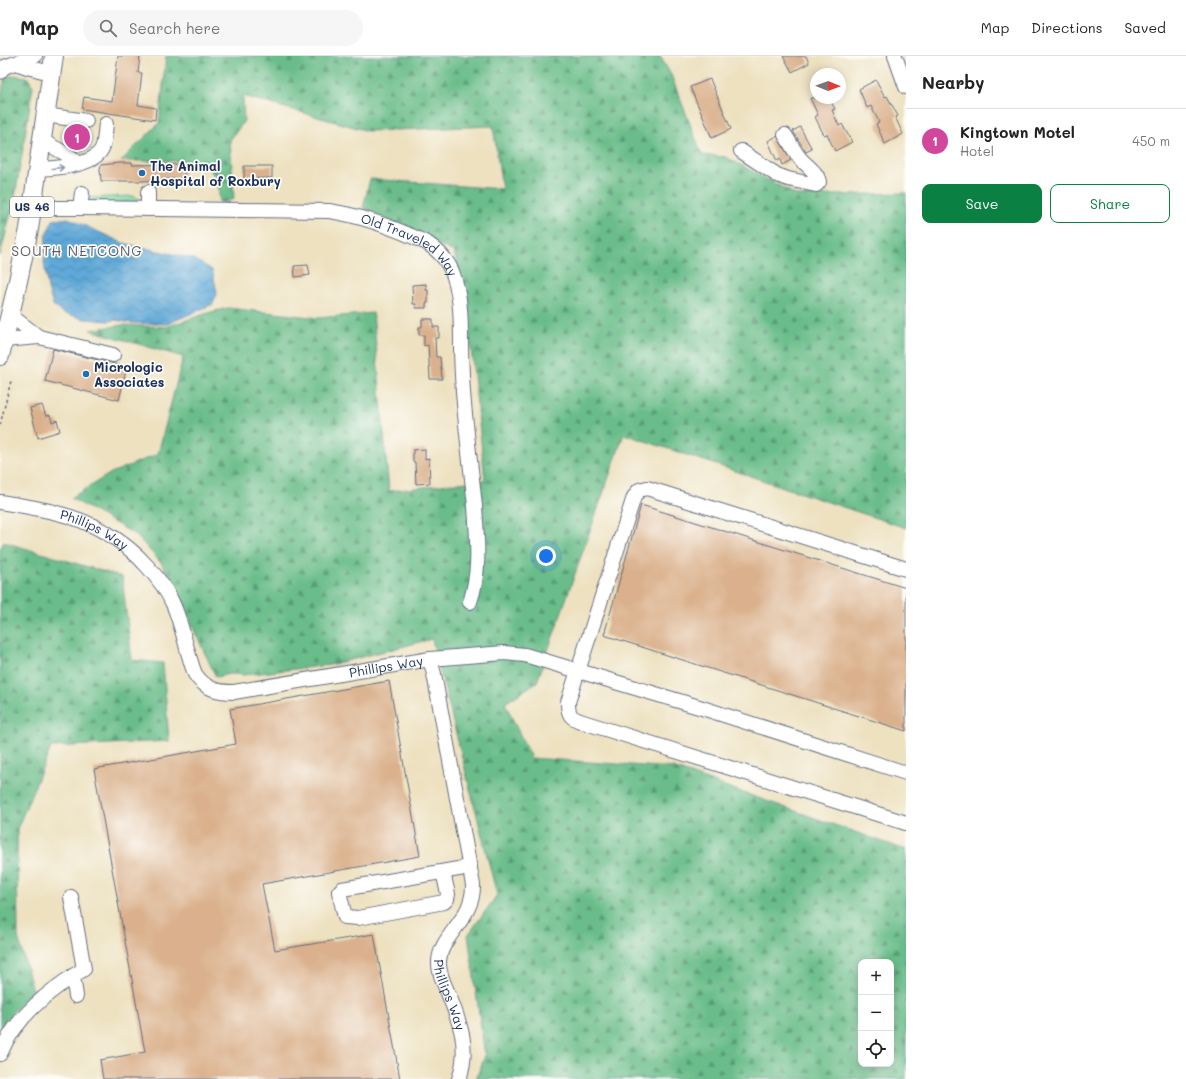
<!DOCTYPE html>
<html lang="en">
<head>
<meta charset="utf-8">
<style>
  body { margin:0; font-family:Mali,sans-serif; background:#f6f6f6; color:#222 }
  .controls { position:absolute; right:12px; bottom:12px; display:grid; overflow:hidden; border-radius:8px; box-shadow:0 2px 10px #0003 }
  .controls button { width:36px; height:36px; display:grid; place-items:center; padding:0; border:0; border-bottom:1px solid #e0e0e0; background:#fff; color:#222; font:20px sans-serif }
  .compass { position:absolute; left:810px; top:12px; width:36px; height:36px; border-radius:50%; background:#fff; box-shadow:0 2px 10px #0003; rotate:91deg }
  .you { position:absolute; left:546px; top:500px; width:14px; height:14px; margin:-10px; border:3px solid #fff; border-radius:50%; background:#1a73e8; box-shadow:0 0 0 6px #1a73e833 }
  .badge { display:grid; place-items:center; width:26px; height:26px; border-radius:50%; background:#0b8043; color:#fff; font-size:13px; font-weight:700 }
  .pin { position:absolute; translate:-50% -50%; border:2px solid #fff; box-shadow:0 1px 4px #0006 }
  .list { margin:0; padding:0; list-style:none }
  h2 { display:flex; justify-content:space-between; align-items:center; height:52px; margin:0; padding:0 16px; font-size:17px }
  h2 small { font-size:13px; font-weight:400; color:#767676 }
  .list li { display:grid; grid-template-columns:26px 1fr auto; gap:12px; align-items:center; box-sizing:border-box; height:64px; padding:0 16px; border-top:1px solid #e0e0e0 }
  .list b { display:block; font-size:15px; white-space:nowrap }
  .list p { margin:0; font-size:13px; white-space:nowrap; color:#767676 }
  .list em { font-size:13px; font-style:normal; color:#767676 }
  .actions { display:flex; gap:8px; padding:12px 16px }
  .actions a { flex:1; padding:9px 0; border:1px solid #0b8043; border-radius:8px; text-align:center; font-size:14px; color:#0b8043 }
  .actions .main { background:#0b8043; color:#fff }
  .icon { flex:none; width:22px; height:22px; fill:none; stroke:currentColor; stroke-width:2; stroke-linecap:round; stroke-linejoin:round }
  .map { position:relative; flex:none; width:906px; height:1023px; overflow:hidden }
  header { display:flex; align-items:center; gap:24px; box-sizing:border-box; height:56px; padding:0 20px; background:#fff; border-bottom:1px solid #e0e0e0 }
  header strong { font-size:19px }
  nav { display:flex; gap:22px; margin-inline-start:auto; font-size:14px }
  .search { width:280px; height:36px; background:#f6f6f6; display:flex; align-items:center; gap:10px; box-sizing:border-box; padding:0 14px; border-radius:22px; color:#767676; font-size:15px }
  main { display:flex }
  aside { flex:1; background:#fff }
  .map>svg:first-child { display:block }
  .grass { fill:url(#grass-tufts); stroke:#508681 }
  .forest { fill:url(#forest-firs); stroke:#437674; fill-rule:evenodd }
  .water { fill:url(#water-waves); stroke:#3d6c9a }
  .building { fill:#dab18c }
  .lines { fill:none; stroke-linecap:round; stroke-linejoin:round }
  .minor-casing { stroke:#646d80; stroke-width:16 }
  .major-casing { stroke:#646d80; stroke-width:20 }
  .path { stroke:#646d80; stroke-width:1.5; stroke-dasharray:3 3; stroke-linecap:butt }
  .minor { stroke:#fff; stroke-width:14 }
  .major { stroke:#fff; stroke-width:18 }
  .oneway { stroke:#8d97ae }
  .poi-dot { fill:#1f6fb2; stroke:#fdfcf7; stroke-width:1.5 }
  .labels { text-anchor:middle; stroke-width:3.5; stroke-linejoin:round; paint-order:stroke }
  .shield { fill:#fdfcf7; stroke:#5f6c8c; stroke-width:1 }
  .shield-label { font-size:12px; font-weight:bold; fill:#1b2f5e }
  .poi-label { font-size:13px; font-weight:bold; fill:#1b2f5e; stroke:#fdfcf7; text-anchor:start }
  .street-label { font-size:13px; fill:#1b2f5e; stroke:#fdfcf7 }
  .neighbourhood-label { font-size:14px; letter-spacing:1px; fill:#5e5c6e; stroke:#fdfcf7 }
</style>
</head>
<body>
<header>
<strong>Map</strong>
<div class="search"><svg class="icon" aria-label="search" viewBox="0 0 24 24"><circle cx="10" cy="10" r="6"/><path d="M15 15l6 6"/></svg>Search here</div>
<nav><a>Map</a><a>Directions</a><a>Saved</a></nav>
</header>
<main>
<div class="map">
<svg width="906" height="1023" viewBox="0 0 906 1023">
  <defs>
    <pattern id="grass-tufts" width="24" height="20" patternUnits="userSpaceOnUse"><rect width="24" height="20" fill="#84dea4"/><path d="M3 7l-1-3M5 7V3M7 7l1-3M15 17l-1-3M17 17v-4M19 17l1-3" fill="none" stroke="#71bf90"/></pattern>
    <pattern id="forest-firs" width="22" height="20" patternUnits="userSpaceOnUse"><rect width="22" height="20" fill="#6bbd8a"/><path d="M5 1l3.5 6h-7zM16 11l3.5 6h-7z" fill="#579a74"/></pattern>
    <pattern id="water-waves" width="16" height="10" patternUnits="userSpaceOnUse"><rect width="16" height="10" fill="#5fa8d7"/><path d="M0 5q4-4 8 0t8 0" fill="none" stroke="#4e89b2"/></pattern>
  </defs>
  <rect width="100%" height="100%" fill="#fdfcf7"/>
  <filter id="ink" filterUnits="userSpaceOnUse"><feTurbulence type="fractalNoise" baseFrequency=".025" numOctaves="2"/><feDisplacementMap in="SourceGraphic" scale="8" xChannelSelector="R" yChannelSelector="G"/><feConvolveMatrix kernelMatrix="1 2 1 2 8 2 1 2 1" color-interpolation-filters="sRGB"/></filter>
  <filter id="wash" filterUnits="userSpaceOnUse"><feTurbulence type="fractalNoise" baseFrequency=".012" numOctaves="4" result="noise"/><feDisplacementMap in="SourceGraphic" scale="16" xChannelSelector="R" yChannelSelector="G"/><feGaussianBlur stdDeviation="0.9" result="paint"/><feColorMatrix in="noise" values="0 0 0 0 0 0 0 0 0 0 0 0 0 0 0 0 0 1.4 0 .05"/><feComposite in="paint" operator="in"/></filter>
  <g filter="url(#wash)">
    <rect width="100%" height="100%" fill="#ede1c0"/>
    <path class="grass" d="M132,140L142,144V146L87,147L86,142Z"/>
    <g class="forest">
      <path d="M166,0H660L671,19L702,99L726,101L798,140L906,137V472L624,378L537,626L505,647L531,702L673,712L906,794V1023H476L485,1000L468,879L497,839L432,583L330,609L243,619L229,618L216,621L194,574L180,539L162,508L136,479L71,442L111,417L158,398L183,301L90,274L122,269L166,271L211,256L228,252L319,262L373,257L389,435L485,424L466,243L454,196L363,152L370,123L502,133L493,70L368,75L243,40L244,65L230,84L234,143L220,147L218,127L207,107L187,105H121L159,67ZM861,906H891V1008H861Z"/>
      <path d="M13,19L27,21L33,30L15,141L0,200V51L4,23Z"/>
      <path d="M4,486L122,521L132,604L163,607L169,685L51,691L17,773L18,881L33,934L6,964L0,974V493Z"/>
    </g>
    <path class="water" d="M68,162L123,187L194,203L212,214L217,236L213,248L167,268L132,267L115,264L109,265L85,263L63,257L53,249L48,233L44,206L46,179L53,164Z"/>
    <g id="blocks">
      <g class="building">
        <path d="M118,0H140L138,17H142L138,49L156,52L155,64L82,53L84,41L112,45Z"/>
        <path d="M783,0H806L809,7L792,16Z"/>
        <path d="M710,23L731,73L712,82L690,31Z"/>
        <path d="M876,24L885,41L887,40L898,60L895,61L903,78L885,88L876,68L879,66L871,50L867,52L859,33Z"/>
        <path d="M810,42H829L835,53L832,54L839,70L842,68L852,86L835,95L827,78L824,79L815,61L818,59Z"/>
        <path d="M800,71L812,93L806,96L793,75Z"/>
        <path d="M73,72L84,73L81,94L70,91Z"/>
        <path d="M777,80L791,104L782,109L780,103L777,105L768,85Z"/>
        <path d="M119,107H132V109L184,108V122L144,125H101L100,113L101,109Z"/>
        <path d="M244,110H272V122L244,123Z"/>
        <path d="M308,209L310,219L295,221L294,210Z"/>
        <path d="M426,228V234H428V247H426V252H416V248H413L412,229Z"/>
        <path d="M422,263H433V271H439V282H435L436,301H440L442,323H430L428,289L424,290V279H419V271H422Z"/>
        <path d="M53,293L127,311L119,344L45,325Z"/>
        <path d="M42,349L46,360L50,359L52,366L57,364L60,375L38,382L30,352Z"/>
        <path d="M425,393V403L429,402L430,427L416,428L415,406H413V394Z"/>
        <path d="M641,449L906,532V675L604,579Z"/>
        <path d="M389,625L420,800L262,828L275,894L374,878L400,1023H103L100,1004L145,996L94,713L236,688L230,653Z"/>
      </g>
    </g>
  </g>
  <g filter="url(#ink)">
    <use href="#blocks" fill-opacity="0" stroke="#646d80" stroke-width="1"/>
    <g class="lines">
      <g class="minor-casing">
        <g id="minor">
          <path d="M895,0L906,31"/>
          <path d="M16,7L27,11L51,17"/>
          <path d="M0,16L4,11L35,0"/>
          <path d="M45,59L86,65"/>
          <path d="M42,85L70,100L78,107"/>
          <path d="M741,95L777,119L788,123L816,129L819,126C817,115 806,110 799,101C794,95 790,86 785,79"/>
          <path d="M38,113C56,112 96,111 103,90C105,83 105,75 106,68"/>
          <path id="s1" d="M33,148L56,152H80L329,155C364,160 395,172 427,187C439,195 450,207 454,221C461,242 461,266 461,288C461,304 462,320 463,336C466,374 471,412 475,450C477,483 481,514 470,546"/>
          <path d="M80,152L82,137"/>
          <path d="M148,153V136"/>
          <path d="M39,281L113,299"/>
          <path d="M4,284L39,281L10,259"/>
          <path id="s2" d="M0,446C19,449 38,452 57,457C91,465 124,484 147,510C157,521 167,534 173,548C183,570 186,595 195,618C205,633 217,636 234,636L430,603L434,618L473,829C474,864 438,880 439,908C439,918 444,928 448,937C460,967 470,991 459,1023"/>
          <path d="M906,513L647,432L639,434L634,441L568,646C568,660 571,662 583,666L906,767"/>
          <path d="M430,603L504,597L525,599L699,651L906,717"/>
          <path d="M443,816L448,838L447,843L444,846L358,862L345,861L339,836L342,833L470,811"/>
          <path d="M73,920L76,940"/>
          <path d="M0,998C15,961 51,933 84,913L71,841"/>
        </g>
      </g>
      <g class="major-casing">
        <path id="major" d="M0,300L18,225L29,173L54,0"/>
      </g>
      <path class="path" d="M0,369L11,325"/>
      <use href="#minor" class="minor"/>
      <use href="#major" class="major"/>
    </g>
    <defs><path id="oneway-shaft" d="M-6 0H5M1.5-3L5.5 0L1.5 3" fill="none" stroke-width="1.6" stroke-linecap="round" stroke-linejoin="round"/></defs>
    <use class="oneway" href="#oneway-shaft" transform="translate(58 112) rotate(-5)"/>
  </g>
  <g class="poi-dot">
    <circle cx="142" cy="117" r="4"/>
    <circle cx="86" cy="318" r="4"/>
  </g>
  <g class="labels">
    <rect class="shield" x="10" y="141" width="44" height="20" rx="3"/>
    <g class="shield-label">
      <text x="32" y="155">US 46</text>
    </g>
    <g class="poi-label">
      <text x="150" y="115">The Animal<tspan x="150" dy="15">Hospital of Roxbury</tspan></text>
      <text x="94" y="316">Micrologic<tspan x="94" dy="15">Associates</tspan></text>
    </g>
    <g class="street-label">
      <text dy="5" stroke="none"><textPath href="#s1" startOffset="386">Old Traveled Way</textPath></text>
      <text dy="5" stroke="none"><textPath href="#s2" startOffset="99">Phillips Way</textPath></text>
      <text dy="5" stroke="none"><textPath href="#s2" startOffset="483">Phillips Way</textPath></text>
      <text dy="5" stroke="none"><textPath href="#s2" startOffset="878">Phillips Way</textPath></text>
    </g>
    <g class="neighbourhood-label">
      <text x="77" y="200">SOUTH NETCONG</text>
    </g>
  </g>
</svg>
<div class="controls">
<button>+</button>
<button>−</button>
<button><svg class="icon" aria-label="locate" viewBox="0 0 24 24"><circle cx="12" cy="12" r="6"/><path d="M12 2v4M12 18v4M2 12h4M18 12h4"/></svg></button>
</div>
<svg class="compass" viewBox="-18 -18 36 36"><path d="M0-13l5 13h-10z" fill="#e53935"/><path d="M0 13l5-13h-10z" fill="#767676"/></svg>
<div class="you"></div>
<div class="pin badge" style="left:77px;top:81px;background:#d1479c">1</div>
</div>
<aside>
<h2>Nearby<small></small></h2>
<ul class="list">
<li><span class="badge" style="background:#d1479c">1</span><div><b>Kingtown Motel</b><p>Hotel</p></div><em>450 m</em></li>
</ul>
<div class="actions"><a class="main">Save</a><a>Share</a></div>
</aside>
</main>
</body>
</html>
